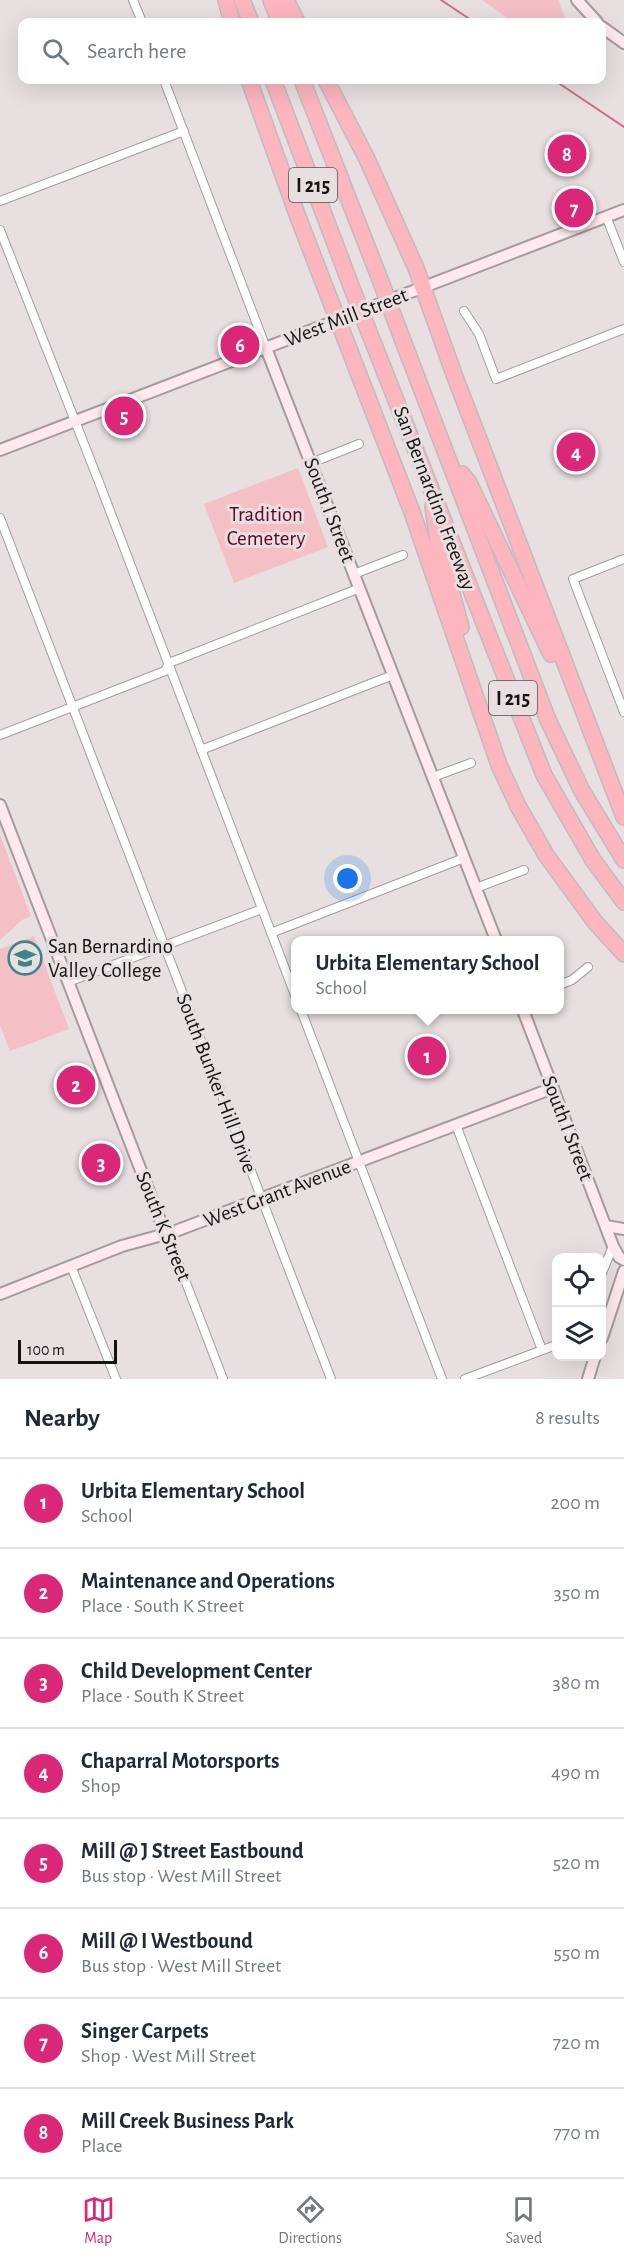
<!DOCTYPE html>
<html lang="en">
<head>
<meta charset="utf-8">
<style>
  body { margin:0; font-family:"Alegreya Sans",sans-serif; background:#f6f6f7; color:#1f2937 }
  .controls { position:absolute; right:18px; bottom:18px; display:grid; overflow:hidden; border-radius:12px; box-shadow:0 6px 24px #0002 }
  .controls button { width:54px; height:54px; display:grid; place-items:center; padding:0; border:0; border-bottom:2px solid #e0e1e3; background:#fff; color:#1f2937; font:30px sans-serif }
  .scale { position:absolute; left:18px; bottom:15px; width:99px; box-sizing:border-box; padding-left:6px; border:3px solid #161313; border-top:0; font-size:16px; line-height:21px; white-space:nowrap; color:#161313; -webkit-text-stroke:4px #e7dfe0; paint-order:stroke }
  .you { position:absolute; left:348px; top:879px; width:21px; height:21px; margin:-15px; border:4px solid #fff; border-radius:50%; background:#1a73e8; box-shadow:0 0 0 9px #1a73e833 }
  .badge { display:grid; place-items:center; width:39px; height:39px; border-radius:50%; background:#db2777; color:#fff; font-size:20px; font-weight:700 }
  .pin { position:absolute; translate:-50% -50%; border:3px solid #fff; box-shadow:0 2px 6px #0006 }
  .popup { position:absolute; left:291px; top:936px; width:273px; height:78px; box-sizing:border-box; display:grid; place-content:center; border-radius:12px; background:#fff; filter:drop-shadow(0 2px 4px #0005); font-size:20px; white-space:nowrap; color:#747a83 }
  .popup b { font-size:22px; color:#1f2937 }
  .popup::after { content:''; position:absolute; left:50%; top:100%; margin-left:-12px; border:12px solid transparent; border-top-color:#fff }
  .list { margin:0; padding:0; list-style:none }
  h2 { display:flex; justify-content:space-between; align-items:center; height:78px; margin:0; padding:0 24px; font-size:26px }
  h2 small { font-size:20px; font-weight:400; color:#747a83 }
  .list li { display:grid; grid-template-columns:39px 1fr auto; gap:18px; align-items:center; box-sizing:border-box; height:90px; padding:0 24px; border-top:2px solid #e0e1e3 }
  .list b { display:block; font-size:22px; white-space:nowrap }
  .list p { margin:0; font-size:20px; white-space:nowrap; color:#747a83 }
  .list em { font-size:20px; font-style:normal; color:#747a83 }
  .icon { flex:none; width:33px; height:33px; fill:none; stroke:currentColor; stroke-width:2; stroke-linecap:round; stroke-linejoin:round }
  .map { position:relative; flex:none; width:624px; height:1379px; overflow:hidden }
  .search { position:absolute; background:#fff; box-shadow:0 6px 24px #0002; left:18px; right:18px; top:18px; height:66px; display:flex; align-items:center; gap:15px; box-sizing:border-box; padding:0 21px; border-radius:12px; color:#747a83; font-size:22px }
  .sheet { height:798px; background:#fff }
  nav { display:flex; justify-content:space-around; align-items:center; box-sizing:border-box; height:84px; border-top:2px solid #e0e1e3; background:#fff; font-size:16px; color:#747a83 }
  nav a { display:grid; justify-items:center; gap:3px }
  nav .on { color:#db2777 }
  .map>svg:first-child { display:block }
  .green { fill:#f5bfc6 }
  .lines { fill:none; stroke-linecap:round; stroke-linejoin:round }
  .stream { stroke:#cf6f81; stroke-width:2 }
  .street-casing { stroke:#a39c9d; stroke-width:10 }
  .secondary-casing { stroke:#a39c9d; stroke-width:14 }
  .highway-casing { stroke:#bebdbd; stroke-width:18 }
  .street { stroke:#fff; stroke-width:8 }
  .secondary { stroke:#fee9ec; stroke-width:10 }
  .highway { stroke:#fdb5c0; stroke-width:15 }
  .highway-bridge-casing { stroke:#bebdbd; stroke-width:18; stroke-linecap:butt }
  .highway-bridge { stroke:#fdb5c0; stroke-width:15 }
  .labels { text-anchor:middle; stroke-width:6; stroke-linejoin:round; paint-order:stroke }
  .shield { fill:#e7dfe0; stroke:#555050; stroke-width:1.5 }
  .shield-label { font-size:20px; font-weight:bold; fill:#161313 }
  .street-label { font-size:21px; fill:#161313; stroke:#e7dfe0 }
  .park-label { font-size:21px; fill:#600525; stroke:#e7dfe0 }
  .poi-label { font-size:21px; fill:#161313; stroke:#e7dfe0; text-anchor:start }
</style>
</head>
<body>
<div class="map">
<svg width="624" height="1379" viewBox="0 0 624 1379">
  <rect width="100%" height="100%" fill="#e7dfe0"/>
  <g class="green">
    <path d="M482,0H558L567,22H513Z"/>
    <path d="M298,468L328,547L234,583L204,504Z"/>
    <path d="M0,835L31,916L22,920L0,940Z"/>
    <path d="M34,936L69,1029L10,1051L0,1025V949Z"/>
  </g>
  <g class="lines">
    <g class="stream">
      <path d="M441,0L474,22"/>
      <path d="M554,80L624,127"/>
    </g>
    <g class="street-casing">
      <g id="street">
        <path d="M133,0L142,22"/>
        <path d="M164,80L266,348"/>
        <path d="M0,201L184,131"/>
        <path d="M606,216L624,262"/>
        <path d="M0,230L97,477L295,995"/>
        <path d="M464,311L479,334L496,379L624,329"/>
        <path d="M311,463L359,444"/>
        <path d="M0,518L331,1379"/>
        <path d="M624,559L573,579L624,712"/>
        <path d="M354,574L403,555"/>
        <path d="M0,735L165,671L169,663L360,588"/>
        <path d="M201,750L393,675"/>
        <path d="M433,777L471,763"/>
        <path d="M476,888L524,870"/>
        <path d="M271,933L464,858"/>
        <path d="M68,982L262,909"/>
        <path d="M559,985L572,980L588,967"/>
        <path d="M301,1010L442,1379"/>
        <path d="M456,1125L542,1350"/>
        <path d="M165,1233L170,1241L223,1379"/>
        <path d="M71,1266L116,1379"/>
        <path d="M602,1273L613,1246"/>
        <path d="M465,1379L556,1345"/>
      </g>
    </g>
    <g class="secondary-casing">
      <g id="secondary">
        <path d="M577,0L597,22"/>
        <path d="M602,27L624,43"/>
        <path d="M266,348L496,940"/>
        <path d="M0,450L624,210"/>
        <path d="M0,805L165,1233"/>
        <path d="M523,1010L613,1246L619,1257L624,1260"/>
        <path d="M606,1226L624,1229"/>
        <path d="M0,1294L122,1246L173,1232L553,1088"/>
        <path d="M602,1338L624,1271"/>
        <path d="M588,1379L595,1356"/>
      </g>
    </g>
    <g class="highway-casing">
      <g id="highway">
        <path d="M226,0L232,22"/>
        <path d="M242,0L251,22"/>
        <path d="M271,0L280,22"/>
        <path d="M286,0L297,22"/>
        <path d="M249,80L298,217L412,512L499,765L518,806L546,855L595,922L624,954"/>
        <path d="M273,80L353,291"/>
        <path d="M302,80L381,282"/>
        <path d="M326,80L366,157L416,268L455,377L624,817"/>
        <path d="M395,320L548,720L582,791L624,860"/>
        <path d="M369,332L544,775L593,860L624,902"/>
        <path d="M462,474L469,483L551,654"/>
        <path d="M433,507L438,542L461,627"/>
      </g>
    </g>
    <use href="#street" class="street"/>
    <use href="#secondary" class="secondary"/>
    <use href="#highway" class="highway"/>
    <g class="highway-bridge-casing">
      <g id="highway-bridge">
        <path d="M381,282L395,320"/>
        <path d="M353,291L369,332"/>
      </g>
    </g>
    <use href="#highway-bridge" class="highway-bridge"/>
  </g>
  <defs>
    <g id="university-ring" transform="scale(1.725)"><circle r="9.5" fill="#e7dfe0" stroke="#3d848c" stroke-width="1.5"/><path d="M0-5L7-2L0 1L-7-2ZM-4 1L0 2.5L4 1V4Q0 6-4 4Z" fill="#3d848c"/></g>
  </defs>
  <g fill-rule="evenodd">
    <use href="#university-ring" x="25" y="958"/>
  </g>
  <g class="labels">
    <g class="shield">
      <rect x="289" y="168" width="48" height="34" rx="4.5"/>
      <rect x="489" y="681" width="48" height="34" rx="4.5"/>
    </g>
    <g class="shield-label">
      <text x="313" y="192">I 215</text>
      <text x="513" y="705">I 215</text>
    </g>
    <g class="street-label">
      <text transform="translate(346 317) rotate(-21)" y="7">West Mill Street</text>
      <text transform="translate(435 498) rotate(69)" y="7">San Bernardino Freeway</text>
      <text transform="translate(330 510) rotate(69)" y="7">South I Street</text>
      <text transform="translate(217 1083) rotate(69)" y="7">South Bunker Hill Drive</text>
      <text transform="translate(568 1128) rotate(69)" y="7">South I Street</text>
      <text transform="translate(277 1193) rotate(-21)" y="7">West Grant Avenue</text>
      <text transform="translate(164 1226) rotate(68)" y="7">South K Street</text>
    </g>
    <g class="park-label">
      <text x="266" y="521">Tradition<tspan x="266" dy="24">Cemetery</tspan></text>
    </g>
    <g class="poi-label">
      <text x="48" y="953">San Bernardino<tspan x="48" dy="24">Valley College</tspan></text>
    </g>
  </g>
</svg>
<div class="controls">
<button><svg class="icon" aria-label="locate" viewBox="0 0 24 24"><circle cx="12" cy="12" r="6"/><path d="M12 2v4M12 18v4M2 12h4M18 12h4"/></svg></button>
<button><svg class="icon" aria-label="layers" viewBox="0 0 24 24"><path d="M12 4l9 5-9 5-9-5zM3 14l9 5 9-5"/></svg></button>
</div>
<div class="scale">100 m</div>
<div class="you"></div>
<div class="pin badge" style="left:427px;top:1056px">1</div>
<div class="popup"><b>Urbita Elementary School</b>School</div>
<div class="pin badge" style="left:76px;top:1085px">2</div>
<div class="pin badge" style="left:101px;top:1163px">3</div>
<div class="pin badge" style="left:576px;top:452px">4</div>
<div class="pin badge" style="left:124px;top:416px">5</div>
<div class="pin badge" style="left:240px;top:345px">6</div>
<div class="pin badge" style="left:574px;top:208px">7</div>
<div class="pin badge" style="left:567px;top:154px">8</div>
<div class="search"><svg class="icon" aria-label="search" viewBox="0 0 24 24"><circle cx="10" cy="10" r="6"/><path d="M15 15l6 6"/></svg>Search here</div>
</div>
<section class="sheet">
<h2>Nearby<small>8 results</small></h2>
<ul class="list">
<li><span class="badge">1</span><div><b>Urbita Elementary School</b><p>School</p></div><em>200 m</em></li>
<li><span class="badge">2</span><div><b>Maintenance and Operations</b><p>Place · South K Street</p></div><em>350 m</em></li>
<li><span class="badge">3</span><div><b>Child Development Center</b><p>Place · South K Street</p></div><em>380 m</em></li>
<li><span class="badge">4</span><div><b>Chaparral Motorsports</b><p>Shop</p></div><em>490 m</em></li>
<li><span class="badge">5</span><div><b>Mill @ J Street Eastbound</b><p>Bus stop · West Mill Street</p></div><em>520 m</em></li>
<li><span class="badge">6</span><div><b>Mill @ I Westbound</b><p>Bus stop · West Mill Street</p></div><em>550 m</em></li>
<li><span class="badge">7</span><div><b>Singer Carpets</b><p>Shop · West Mill Street</p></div><em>720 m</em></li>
<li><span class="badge">8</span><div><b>Mill Creek Business Park</b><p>Place</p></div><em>770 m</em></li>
</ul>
</section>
<nav>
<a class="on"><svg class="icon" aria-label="map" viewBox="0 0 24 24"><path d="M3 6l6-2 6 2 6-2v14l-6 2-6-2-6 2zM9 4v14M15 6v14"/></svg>Map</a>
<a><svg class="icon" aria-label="directions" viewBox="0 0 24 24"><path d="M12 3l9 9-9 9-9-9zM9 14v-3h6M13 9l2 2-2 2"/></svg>Directions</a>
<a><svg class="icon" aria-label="saved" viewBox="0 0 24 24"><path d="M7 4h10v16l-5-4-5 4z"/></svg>Saved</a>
</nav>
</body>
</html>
